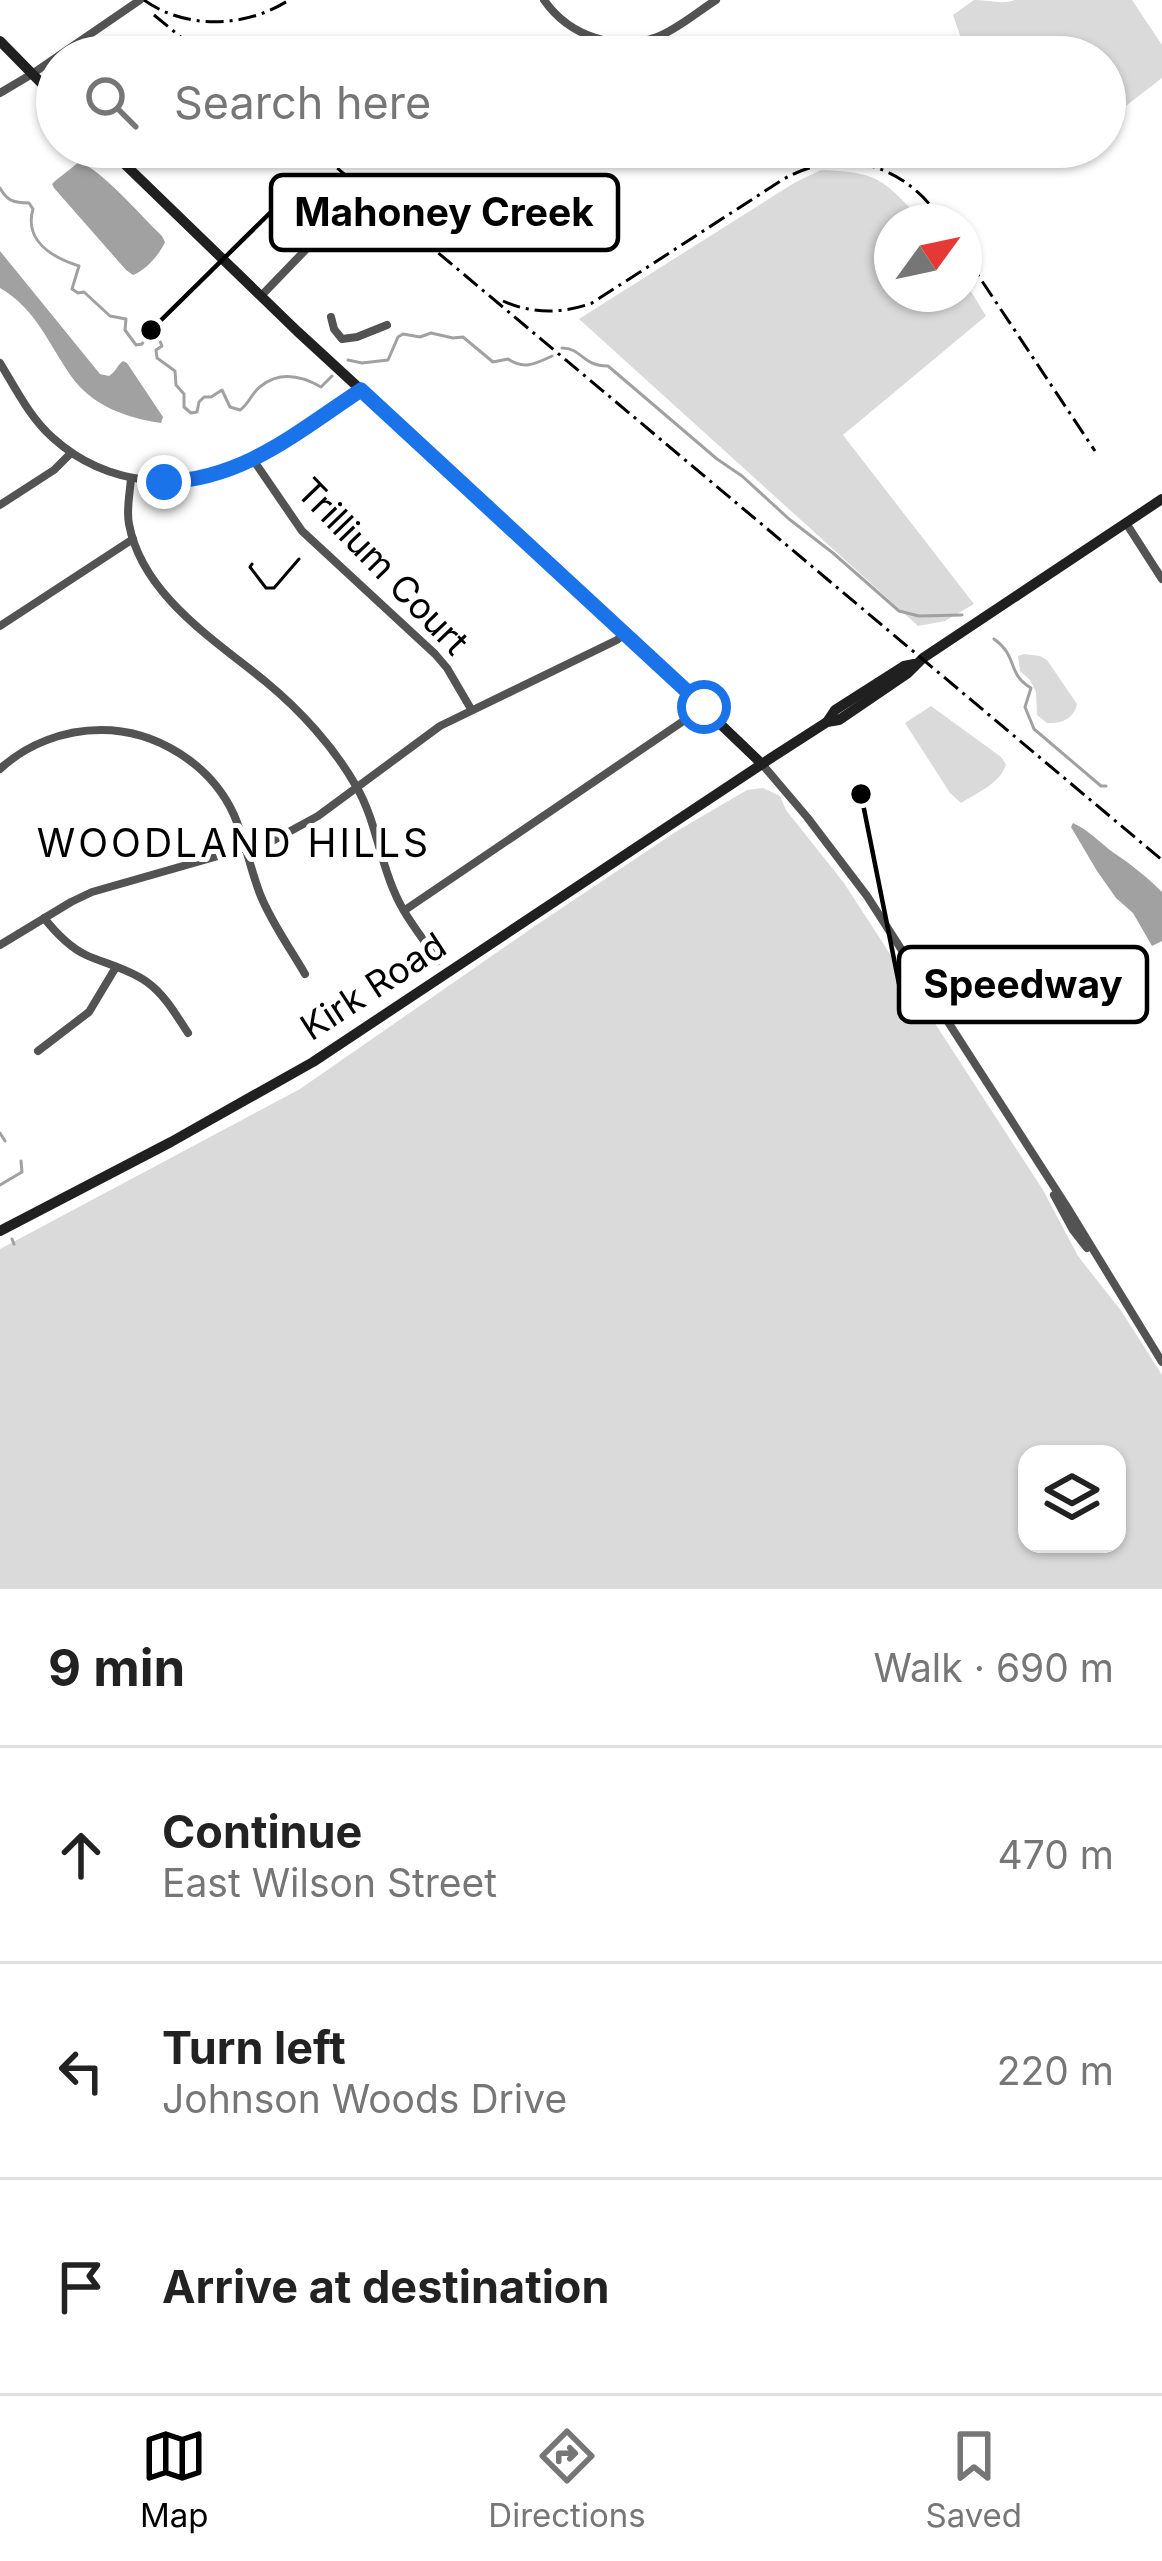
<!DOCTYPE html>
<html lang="en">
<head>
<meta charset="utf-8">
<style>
  body { margin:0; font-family:Inter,sans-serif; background:#f6f6f6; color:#222 }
  .controls { position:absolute; right:36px; bottom:36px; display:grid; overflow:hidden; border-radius:24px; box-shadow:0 3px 9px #0004 }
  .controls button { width:108px; height:108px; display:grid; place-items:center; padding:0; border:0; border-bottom:3px solid #e0e0e0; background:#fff; color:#222; font:60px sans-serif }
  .compass { position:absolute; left:874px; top:204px; width:108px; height:108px; border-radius:50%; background:#fff; box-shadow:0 3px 9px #0004; rotate:57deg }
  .stop { position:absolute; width:36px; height:36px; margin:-27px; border:9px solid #1a73e8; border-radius:50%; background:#fff }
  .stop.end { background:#1a73e8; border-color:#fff; box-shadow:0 3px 12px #0008 }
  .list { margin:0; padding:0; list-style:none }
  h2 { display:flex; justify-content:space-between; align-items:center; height:156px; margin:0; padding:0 48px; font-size:51px }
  h2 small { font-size:39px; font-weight:400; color:#767676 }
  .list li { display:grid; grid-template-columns:78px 1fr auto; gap:36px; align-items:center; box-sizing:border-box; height:216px; padding:0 48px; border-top:3px solid #e0e0e0 }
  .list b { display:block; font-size:45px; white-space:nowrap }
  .list p { margin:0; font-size:39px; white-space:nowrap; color:#767676 }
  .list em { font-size:39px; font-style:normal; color:#767676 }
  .icon { flex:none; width:66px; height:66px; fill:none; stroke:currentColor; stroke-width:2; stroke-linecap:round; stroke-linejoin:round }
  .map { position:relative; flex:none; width:1162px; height:1589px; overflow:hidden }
  .search { position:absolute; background:#fff; box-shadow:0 3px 9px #0004; left:36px; right:36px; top:36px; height:132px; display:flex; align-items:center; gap:30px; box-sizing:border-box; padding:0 42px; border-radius:66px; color:#767676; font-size:45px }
  .sheet { height:804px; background:#fff }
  nav { display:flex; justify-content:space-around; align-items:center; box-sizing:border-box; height:168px; border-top:3px solid #e0e0e0; background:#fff; font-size:33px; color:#767676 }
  nav a { display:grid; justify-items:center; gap:6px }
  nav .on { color:#000 }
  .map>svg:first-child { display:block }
  .green { fill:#dadada; fill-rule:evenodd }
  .water { fill:#a1a1a1 }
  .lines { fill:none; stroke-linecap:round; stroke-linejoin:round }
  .stream { stroke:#a1a1a1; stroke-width:3 }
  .street { stroke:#535353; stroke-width:8 }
  .secondary { stroke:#202020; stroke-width:10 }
  .tram { stroke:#000; stroke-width:3 }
  .rail { stroke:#000; stroke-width:3; stroke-dasharray:18 6 3 6; stroke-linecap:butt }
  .route { stroke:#1a73e8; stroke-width:15 }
  .labels { text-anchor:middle; stroke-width:10; stroke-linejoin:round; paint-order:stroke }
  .street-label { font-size:36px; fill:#000; stroke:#fff }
  .neighbourhood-label { font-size:39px; letter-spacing:3px; fill:#000; stroke:#fff }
  .leader { fill:none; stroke:#000; stroke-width:4.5 }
  .callout-dot { fill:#000; stroke:#fff; stroke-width:4.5 }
  .callout { fill:#fff; stroke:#000; stroke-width:4.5 }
  .callout-label { font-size:39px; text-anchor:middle; font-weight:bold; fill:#000 }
</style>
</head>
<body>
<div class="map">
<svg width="1162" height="1589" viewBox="0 0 1162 1589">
  <rect width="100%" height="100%" fill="#fff"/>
  <g class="green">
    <path d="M974,0C988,0 1002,5 1015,0H1132L1162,45V78L1105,122V57H948L952,49L962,41L953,15Z"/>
    <path d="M821,170C882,172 883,181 924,222H892V294H964V280L986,316L843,435L974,604L945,621L918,626L579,319L794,183Z"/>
    <path d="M1024,654L1040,656L1047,660L1077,704C1074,719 1061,724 1047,723L1037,715L1036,692L1030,680L1020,671L1018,656Z"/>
    <path d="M931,706L1001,757L1006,764C1001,783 977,793 961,803L950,793L905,723Z"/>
    <path d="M763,788L780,796L786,810L844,883L1043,1190L1078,1256L1122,1312L1162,1375V1589H0V1249L300,1089L532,928L677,831L747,790ZM1027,1454H1117V1544H1027Z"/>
  </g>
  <g class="water">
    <path d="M79,162C101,169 142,217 162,236L165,242C160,254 145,271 133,275L126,270L54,188L52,184L55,181Z"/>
    <path d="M0,251L100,374L109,376C116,372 117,365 123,361L127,363L163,417L161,423C127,418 92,406 71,376C48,343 36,309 0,288Z"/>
    <path d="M1073,823C1089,830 1100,843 1114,853C1132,865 1147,877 1162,892V941L1152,946L1133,913L1116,898L1097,871L1071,827Z"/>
  </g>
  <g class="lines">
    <g class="stream">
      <path d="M0,188C7,201 14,203 29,203L33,209C24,240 51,257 79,266L72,289L78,293L84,292L110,316L126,319L125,330L136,345L142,344L151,330L156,332L162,346L156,350L157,358L175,371L176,385L184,394V407L191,413L197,412L199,402L204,397H211L222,390L230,407L240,410C250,403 251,393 261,386C280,371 302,376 321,387L332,376"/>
      <path d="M562,348C582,348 582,366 608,366L717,459L742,476L789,519L833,553L899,611L919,616L962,615"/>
      <path d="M348,360L362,363L388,360L398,337L403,334L420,337L431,333L453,338L463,337L493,362L508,359C524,370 535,364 552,356"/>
      <path d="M994,639C1019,657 1006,673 1031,688L1025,707L1034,729L1101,786H1106"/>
      <path d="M0,1133L5,1141"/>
      <path d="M0,1185L22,1172L21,1161"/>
      <path d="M12,1239L14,1244"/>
    </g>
    <g class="street">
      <path d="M544,0C569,36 616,52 657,37C678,29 697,12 716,0"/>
      <path d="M0,93L32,74L140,0"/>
      <path d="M261,296L346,208"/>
      <path d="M331,317L334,329L342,339L357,337L387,325"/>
      <path d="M0,363C16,389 30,418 53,438C107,487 188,494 252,461C290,442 325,413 361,390"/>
      <path d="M254,461L302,531L435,654L447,668L471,709"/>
      <path d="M131,478C130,494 126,509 129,524C142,595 215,640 266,682C300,710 334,747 356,786C375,818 379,857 394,891C404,916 423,938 438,961"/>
      <path d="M0,505L54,470L71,453"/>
      <path d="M1126,523L1162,579"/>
      <path d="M0,626L133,539"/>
      <path d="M762,764L807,817L867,896L1069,1210L1162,1362"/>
      <path d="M0,769C27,744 64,730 101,730C156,730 211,764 234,815C245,840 250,868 260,894C271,922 290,948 305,974"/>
      <path d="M405,910L704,707"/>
      <path d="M44,918C56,933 69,947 86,955C106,964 129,969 147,982C165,995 176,1015 188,1033"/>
      <path d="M0,945L71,902L92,892L274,840L318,816L440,726L617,640L625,633"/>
      <path d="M38,1051L89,1012L116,967"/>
      <path d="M1054,1195L1073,1230L1087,1248"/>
    </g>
    <g class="secondary">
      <path d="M0,41L57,99"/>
      <path d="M107,147L297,331L620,628L762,764"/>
      <path d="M827,722L835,710L904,666L914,664"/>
      <path d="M0,1231L171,1142L313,1062L771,758L827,722L839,720L908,673L923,658L1162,499"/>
    </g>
    <path class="tram" d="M252,564L250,567L266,588H274L299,559"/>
    <g class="rail">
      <path d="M144,0C186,30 246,28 289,0"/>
      <path d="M154,15L205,57"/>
      <path d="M312,147L1162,860"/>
      <path d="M964,254L1095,451"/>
      <path d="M503,301C532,314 562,314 592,303L782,180C843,145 905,164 943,222"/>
    </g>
  </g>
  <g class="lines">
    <path class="route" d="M164,482C244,479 297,432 361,390L704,707"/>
  </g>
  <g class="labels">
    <g class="street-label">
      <text transform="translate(383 566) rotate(46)" y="13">Trillium Court</text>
      <text transform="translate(373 986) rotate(-33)" y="13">Kirk Road</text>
    </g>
    <g class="neighbourhood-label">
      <text x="234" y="857">WOODLAND HILLS</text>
    </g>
  </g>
  <path class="leader" d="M151 330L271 212M861 794L899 984"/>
  <g class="callout-dot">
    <circle cx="151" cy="330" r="12"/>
    <circle cx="861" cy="794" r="12"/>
  </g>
  <g class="callout">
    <rect x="271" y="175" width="347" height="75" rx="12"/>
    <rect x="899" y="947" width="248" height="75" rx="12"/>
  </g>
  <g class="callout-label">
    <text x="444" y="226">Mahoney Creek</text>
    <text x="1023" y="998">Speedway</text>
  </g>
</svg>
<div class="controls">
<button><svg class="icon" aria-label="layers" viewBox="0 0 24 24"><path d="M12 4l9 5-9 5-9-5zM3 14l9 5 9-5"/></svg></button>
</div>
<svg class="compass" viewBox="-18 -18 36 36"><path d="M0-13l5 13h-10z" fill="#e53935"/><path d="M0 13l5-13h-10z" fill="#767676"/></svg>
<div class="stop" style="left:704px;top:707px"></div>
<div class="stop end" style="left:164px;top:482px"></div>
<div class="search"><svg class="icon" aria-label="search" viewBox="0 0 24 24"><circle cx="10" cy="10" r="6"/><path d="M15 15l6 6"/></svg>Search here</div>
</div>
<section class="sheet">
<h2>9 min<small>Walk · 690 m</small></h2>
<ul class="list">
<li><svg class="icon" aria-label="ahead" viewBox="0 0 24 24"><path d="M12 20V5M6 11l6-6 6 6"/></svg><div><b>Continue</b><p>East Wilson Street</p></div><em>470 m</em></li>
<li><svg class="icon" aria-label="left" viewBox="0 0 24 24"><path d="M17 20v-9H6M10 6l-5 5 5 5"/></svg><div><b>Turn left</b><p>Johnson Woods Drive</p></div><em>220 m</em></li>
<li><svg class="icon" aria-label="arrive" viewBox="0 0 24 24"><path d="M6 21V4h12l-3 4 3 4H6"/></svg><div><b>Arrive at destination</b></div></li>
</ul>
</section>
<nav>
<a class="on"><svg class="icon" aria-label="map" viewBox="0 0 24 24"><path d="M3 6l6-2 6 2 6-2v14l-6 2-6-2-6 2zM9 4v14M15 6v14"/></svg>Map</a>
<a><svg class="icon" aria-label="directions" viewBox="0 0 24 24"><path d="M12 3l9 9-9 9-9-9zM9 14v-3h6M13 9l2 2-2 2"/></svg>Directions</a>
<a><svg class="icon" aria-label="saved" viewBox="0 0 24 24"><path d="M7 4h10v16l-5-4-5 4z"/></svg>Saved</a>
</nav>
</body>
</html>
